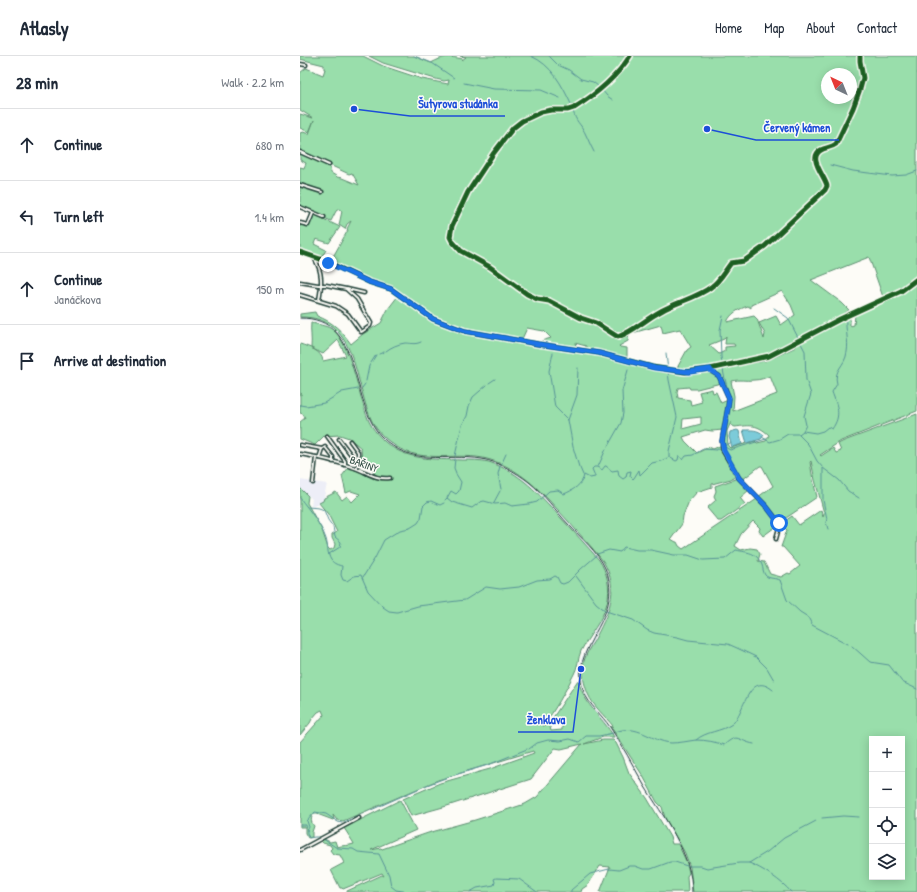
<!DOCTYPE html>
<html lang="en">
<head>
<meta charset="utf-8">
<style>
  body { margin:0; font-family:"Patrick Hand",sans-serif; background:#f6f6f7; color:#1f2937 }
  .controls { position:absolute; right:12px; bottom:12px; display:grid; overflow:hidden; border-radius:0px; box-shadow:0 2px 10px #0003 }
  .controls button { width:36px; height:36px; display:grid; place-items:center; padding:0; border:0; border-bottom:1px solid #e0e1e3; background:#fff; color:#1f2937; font:20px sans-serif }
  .compass { position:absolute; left:521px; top:12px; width:36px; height:36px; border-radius:50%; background:#fff; box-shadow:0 2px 10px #0003; rotate:317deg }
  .stop { position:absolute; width:12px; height:12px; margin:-9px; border:3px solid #1a73e8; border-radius:50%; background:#fff }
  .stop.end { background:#1a73e8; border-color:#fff; box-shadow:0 1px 4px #0008 }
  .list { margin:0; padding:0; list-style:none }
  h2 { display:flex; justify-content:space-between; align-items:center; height:52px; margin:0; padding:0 16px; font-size:17px }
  h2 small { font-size:13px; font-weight:400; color:#747a83 }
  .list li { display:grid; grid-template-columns:26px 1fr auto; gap:12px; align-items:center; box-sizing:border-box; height:72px; padding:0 16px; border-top:1px solid #e0e1e3 }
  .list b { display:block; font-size:15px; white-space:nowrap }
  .list p { margin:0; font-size:13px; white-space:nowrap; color:#747a83 }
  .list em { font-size:13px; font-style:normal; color:#747a83 }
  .icon { flex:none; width:22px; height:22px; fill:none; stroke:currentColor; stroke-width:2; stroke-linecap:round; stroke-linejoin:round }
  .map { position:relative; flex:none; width:617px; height:836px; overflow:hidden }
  header { display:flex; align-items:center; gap:24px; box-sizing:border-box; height:56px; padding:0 20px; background:#fff; border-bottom:1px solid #e0e1e3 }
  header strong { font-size:19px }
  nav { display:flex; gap:22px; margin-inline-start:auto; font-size:14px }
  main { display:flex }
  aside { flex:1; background:#fff }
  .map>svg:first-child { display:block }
  .built { fill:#edeef7 }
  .green { fill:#99deab; stroke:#5c8e70; fill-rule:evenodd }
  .water { fill:#7ccbd9; stroke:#579297 }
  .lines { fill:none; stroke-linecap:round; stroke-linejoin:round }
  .stream { stroke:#579297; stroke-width:1 }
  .street-casing { stroke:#1f3d34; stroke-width:5 }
  .street { stroke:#fdfcf7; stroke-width:2 }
  .rail { stroke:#1f3d34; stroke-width:1 }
  .cycleway-casing { stroke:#fdfcf7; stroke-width:8 }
  .cycleway { stroke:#1b5e20; stroke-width:5 }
  .route { stroke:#1a73e8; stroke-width:5 }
  .labels { text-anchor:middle; stroke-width:3; stroke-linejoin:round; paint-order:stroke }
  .street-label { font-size:11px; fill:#1f3d34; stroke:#fdfcf7 }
  .leader { fill:none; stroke:#1d4ed8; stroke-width:1.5 }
  .callout-dot { fill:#1d4ed8; stroke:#fdfcf7; stroke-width:1.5 }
  .callout-label { font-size:12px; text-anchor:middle; font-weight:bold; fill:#1d4ed8; stroke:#fdfcf7; stroke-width:3; stroke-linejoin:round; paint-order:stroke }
</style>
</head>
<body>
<header>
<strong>Atlasly</strong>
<nav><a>Home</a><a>Map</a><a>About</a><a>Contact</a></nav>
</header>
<main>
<aside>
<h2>28 min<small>Walk · 2.2 km</small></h2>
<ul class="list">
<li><svg class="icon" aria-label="ahead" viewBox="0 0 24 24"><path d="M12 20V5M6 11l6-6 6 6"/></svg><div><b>Continue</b></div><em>680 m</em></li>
<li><svg class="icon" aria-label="left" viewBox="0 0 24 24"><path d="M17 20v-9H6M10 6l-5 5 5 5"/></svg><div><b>Turn left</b></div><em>1.4 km</em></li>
<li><svg class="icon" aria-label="ahead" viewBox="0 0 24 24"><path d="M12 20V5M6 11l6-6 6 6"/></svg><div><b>Continue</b><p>Janáčkova</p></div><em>150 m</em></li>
<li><svg class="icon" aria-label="arrive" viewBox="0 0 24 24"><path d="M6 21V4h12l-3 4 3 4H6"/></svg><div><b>Arrive at destination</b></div></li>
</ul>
</aside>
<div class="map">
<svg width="617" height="836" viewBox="0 0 617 836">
  <rect width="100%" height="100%" fill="#fdfcf7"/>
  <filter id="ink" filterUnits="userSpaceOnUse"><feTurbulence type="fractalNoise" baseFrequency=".025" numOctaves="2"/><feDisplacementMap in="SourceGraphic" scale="8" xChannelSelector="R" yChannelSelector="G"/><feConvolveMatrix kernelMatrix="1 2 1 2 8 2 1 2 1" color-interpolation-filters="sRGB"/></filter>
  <g filter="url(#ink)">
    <g class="built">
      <path d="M0,261H12L21,264L31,269L41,279L48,292L71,362L81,377L92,388L101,394L112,398L133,401L183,402L209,412L223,420L238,432L303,505L310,522L311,543L307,556L284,604L282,615L283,629L289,644L311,671L380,787L390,811L393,836H391L390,823L387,807L375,783L309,672L289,648L282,634L279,618L281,603L304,555L308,542L307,523L300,506L236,434L218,420L197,410L183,405L133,403L112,401L100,396L86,387L76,376L68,363L48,298L42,284L33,275L25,269L11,264H0Z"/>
      <path d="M0,424L27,428L23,445L19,448L14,449V451L11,450L12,443L0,432Z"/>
    </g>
    <g class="green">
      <path d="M0,0H63L83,10L122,23L148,28L149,24L144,25L132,22L83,7L69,0H114L131,7C145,0 147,0 163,3L162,4L166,1L160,0H617V221L604,231L583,241L569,201L511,224L542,247L549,254L528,268L490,286L471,298L401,313L386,314L377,312L387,294L391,291L380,273L363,277L361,269L329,278L328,285L319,290L320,291L327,292V303L311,298L286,294V290L275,287L277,292L241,287V285L251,282L244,275L227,272L222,283H218L167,274L135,264L93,234L68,225L30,206L48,174L47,173L51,165L47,168L45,173L39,169L42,155L39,153L36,155L31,165L0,151V111L4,112L6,107L0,104V96L29,109L31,117L36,120L37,121L42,122L59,129L52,117L49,118L21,105L20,103L0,95V77L3,76L9,78L14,64L9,76L0,72V58L13,62L0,54V17L6,12L23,19L25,13H24V9L0,3ZM527,18H551V42H527ZM482,235L491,249L495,259L481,269L476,260L459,267L465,278L464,283L457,263L454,260L427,266C431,257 439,253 448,250L451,252V249ZM426,280L425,288H434L435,290L425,291V295L419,298L409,289L424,283Z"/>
      <path d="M13,158L40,171L29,187L16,183L14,188L26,194L21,202L0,195V168L8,170Z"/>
      <path d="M617,227V355L541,385L520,399L521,400L533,392L536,397L541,395L538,388L544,385L617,358V836H393L390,811L385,797L365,762L362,751L357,746L343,720L311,671L313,670C305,660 293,650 288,638C284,628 281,616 284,605C286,598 290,591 294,585C308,558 321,535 303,505C292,491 280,479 269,466C245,440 221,410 183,402C152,396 117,409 90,386C82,380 75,372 71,363C54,324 57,260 0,261V258L15,256L17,260C33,266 41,274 51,288L63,278L81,267L88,253L98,240L134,266L154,274L190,281L298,298L361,316L394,317L465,305L475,301L496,291L495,289L550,260V270L554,269L555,259L604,236ZM470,320L477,338L433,355L434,340L431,325C441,323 444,325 454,324C460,324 465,322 470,320ZM421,327L428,344L421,347L416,336L413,337L412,333L399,336L402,346L391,349L390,344L378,342L377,336L378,332L389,331L390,333H397ZM401,361V368L382,373L383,363ZM431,366V369L435,371C451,369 457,368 469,379L466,385L457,387L455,385L430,392L428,390L427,375ZM405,374L412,375L423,374L420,390L413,393L409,391L397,397L385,385L383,381ZM431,405L442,424L460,410H462L473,430L458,441L480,466L517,441L513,424L510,406L511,405L515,424L524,457L523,461L521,454L499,469L492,460L481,468L487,474L481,491H483L500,510L490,518L488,517L481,521L470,518L464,506L458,505L460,498L457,493L450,492L441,494L435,490L441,478L453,465L460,472L459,475L463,480L478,469L474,461L457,443L383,493L379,490L377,486H376L371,483L382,468L383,460L389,445L397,436L412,431V428L431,423L435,421V417L429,406ZM572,683H602V821H572Z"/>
      <path d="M11,267C17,268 26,270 30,272C50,282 59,342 68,363C71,371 78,379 84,385C106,405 134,403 162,404C171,404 180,404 189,406C221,417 238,437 260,461C273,475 286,489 299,504C307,516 311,532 307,547C303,564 289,579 281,595C278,602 278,611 274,618C265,636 255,654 243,670L249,667L251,675L262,674V665H252V663L278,624C286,652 301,659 314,681H303L284,688L303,684H313L316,687L323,701L329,717L347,742L370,781L372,788H378L387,807L389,817L387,820L388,836H300L310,811L300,810L288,829L282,833L281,836H47V835L82,819L84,820L82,817L43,833L42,832H40L31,814L44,807L40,799L33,798L30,794L32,792L30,789L23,787L21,785L24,783L30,786L35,785L37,791C43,789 48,790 54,788L53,786L44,772L100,744L116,774L71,794L81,792L82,793L128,777L175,764L225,748L237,741L282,688L261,693L255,692L231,723L147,750L111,760L103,743L140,727L190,713L234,697L233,695L138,724L43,765L37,764L33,759L34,763L33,764L17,758H14C10,762 11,767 14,770L12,776V781L8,782L5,777V771H0V686L24,659L22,654L18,656L12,663L10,667L0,679V432L8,440L7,447L22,474L28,492L30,494L34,492L35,488L32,482V479L37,476L28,458L19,447L23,445L24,442L36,436L42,444L47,440L52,446L60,438L51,435L46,437L42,420L49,411L74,423L75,419L72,410L62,405L61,392L49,382L40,379L24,380L15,389L0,383V366L5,362L3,358L0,357V338H2L0,337V288C9,291 22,295 23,305L46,300L38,284L23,298L11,292C12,282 10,275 11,267Z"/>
      <path d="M438,422L449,434L440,442L445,448L421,465H418L407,452L416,444L414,440L416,435L415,430Z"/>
    </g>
    <g class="water">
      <path d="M437,374L439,375L442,388L432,391L429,381L430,376Z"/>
      <path d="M443,374C452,374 457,373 464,379L461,383L447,387Z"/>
    </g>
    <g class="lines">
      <g class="stream">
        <path d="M114,0L132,7L154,22"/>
        <path d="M231,0C252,9 262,29 271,48"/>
        <path d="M249,0L258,9L269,14L281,23L293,26L299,31"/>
        <path d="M164,27L194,33L241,34L260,42"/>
        <path d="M302,34L307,40L313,44"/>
        <path d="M271,50L272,51"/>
        <path d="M273,55C275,62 277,65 281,70C286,77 289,87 294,96"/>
        <path d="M530,109L553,115L592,120L606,119L617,115"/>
        <path d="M474,252L488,262L505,295L506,324L511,338L504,360L506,369L503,375"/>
        <path d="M423,260L420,274L421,301L424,319L430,342L427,360"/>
        <path d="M86,295C91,291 98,288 105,287C111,287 115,289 121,286"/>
        <path d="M253,297L249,315L255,351L268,364L273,391L279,411"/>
        <path d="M366,297L369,324L377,361L369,395V401"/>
        <path d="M79,298L84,296"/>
        <path d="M66,325L69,310L76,299"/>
        <path d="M189,327L195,323"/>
        <path d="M62,332L65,328"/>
        <path d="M0,349L6,350L24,347L42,336L58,333"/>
        <path d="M268,364L277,339L278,312"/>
        <path d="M499,379L508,388L517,405L523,412V444L527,463L526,466L528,473"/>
        <path d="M424,380V389"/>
        <path d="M462,381L470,386L480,383L488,378H499L503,375L516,377L523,375L528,371L532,373C542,359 537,350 532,336L537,328C533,313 545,311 547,296C549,285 545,273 546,262"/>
        <path d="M308,390L321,367L323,357L322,335L328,314"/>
        <path d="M423,390L430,394L466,383"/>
        <path d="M155,400L162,369L167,360L169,350L173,341L187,329"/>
        <path d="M155,403L154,412L156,417"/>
        <path d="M201,409L206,398"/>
        <path d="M200,410L198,418L201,433"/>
        <path d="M298,411L306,393"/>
        <path d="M280,412L283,419"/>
        <path d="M523,412L539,424L548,435L559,442"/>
        <path d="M0,442C9,454 21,468 26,483C28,489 27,498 31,504C34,508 38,509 42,510L41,519L43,524L47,525L54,520L61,519L68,535L83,551L89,555L97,556L118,550L165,544L186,531L200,533L219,531L237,524L250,523L255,520L257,521L260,527L263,528L268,526L281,513L296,500"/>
        <path d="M147,442L151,435L156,438L159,435L161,426L156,418"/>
        <path d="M145,444L147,442L152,446L172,452L180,446L184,445L195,448L205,447L212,450L229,448L237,446L249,435L258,434L264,438C272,435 283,428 284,419L290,422L295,421V420L292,413L294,411H297L302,414L305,410H306L312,415L318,414L319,420L323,423L326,421L327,416L331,415L330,420L333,423L334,422L339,414L340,419L352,407L361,405L369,401L376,405L378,404L379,399L383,404L386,400L393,399L403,393L416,394L430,387"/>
        <path d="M193,448L200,435"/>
        <path d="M8,451L19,452L24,454L28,464L33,471L35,481L41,486L40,491L29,498"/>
        <path d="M297,498L309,494L320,496L324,491L337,494H351L374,499H388L403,504L425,503L436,494C448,497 456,495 462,509C463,512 463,516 465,519C468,523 476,522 480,524L487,544L500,556L508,561L512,569L548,588"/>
        <path d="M276,520L296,547L306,555L333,564L347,574L354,577L377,581L388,584L428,588L437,592L456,601L467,612L474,624"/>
        <path d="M63,521L75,502L84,484L100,474L110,472L118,467L121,462L123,450L127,446L131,445L140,449L144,447"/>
        <path d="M552,590L570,606L589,609L602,626L617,633"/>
        <path d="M315,676C338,667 350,685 371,687C380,687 388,685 396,684C406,684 416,686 424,689C439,676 437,685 454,688"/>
        <path d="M396,684C406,675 421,676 432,668C444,659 448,613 473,634"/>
        <path d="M229,693L237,687L248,684L260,685L270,683L279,686L286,680H299L313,677"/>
        <path d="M522,762L543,760L559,761"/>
        <path d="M0,769H6L7,775L9,771L7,765L15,756L26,758L38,766L42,767L127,729L148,721L188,709L227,693"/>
        <path d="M7,775V777L9,782L15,781H20L37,792L53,793L58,796L79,798L89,819L91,830L96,834L109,836"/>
        <path d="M449,807C462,812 482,825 491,836"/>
        <path d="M170,836L177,832L194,829L195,826L194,823L196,822L219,823L237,836"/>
        <path d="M271,836V834L290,818L309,813L319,814L329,810H335L343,813H351L370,806H375L387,810H401L407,812L439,807H449L467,796L484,782L516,765"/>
      </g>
      <g class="street-casing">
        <g id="street">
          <path d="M0,8L6,9"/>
          <path d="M0,96L29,109"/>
          <path d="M0,129L22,136"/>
          <path d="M0,151L24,161"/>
          <path d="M0,167L8,169L13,157"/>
          <path d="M0,196L23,204L69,226L91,233L133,263L165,275L238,288L299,297L352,311L385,316L410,313L469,300L540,263L601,235L617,223"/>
          <path d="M14,202C23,216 22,228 19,244"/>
          <path d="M0,226L18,229H26L46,233L57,243L71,267L70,270L63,275L61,276L48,258L36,250L0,239"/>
          <path d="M47,233L64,237"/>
          <path d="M410,313L411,315L419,320L429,342L428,351L422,385L423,395L439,422L467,451L480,468L476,483"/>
          <path d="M27,380L45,405V409"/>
          <path d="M39,383L58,408L56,412"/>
          <path d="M50,385L58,396V406"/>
          <path d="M0,389L22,393L25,391L33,401V406"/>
          <path d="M0,398C18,401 37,406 55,412C67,416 76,424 90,422"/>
          <path d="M19,402L22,393"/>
          <path d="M13,427L16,401"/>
          <path d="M0,794L59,762"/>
        </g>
      </g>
      <use href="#street" class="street"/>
      <path class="rail" d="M0,262C64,261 49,345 81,380C111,412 146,397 182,403C199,406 216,416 229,426C244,438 256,455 269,469C281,482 298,496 305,512C309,521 311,532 309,543C304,575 270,601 284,636C289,649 302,659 310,671C322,689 333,709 344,729C363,760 393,799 392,836"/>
      <g class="cycleway-casing">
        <g id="cycleway">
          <path d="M330,0C316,22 295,39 274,52L268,54H251L241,56L222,65L213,72L193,98L168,136L152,170L150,181L152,185L161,195L190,211L227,238L237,243L249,245L281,262L296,267L318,281C334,275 346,263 361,255C376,246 397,242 411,231C420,225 424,216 431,207L444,205L465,190L525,134L527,130C525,120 507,102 521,94C526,91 531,92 536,88L553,52L560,33L563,22L560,5V0"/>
          <path d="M0,196L23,204L69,226L91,233L133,263L165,275L238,288L299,297L352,311L385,316L410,313L469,300L540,263L601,235L617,223"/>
        </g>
      </g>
      <use href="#cycleway" class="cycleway"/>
    </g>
  </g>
  <g class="lines" filter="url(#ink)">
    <path class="route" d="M28,207L69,226L91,233L133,263L165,275L238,288L299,297L355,312L389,316L410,313L411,315L419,320L429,342L428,351L422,385L424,395L439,422L467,451L479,467"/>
  </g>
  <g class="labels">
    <g class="street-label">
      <text transform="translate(64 408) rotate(20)" y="4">BAŘINY</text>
    </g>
  </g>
  <path class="leader" d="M54 53L110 60H205M407 73L456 84H539M281 613L273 676H218"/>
  <g class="callout-dot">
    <circle cx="54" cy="53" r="4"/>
    <circle cx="407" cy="73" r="4"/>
    <circle cx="281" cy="613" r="4"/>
  </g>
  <g class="callout-label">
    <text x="158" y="52">Šutyrova studánka</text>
    <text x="497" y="76">Červený kámen</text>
    <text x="246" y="668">Ženklava</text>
  </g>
</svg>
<div class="controls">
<button>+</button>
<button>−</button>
<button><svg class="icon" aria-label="locate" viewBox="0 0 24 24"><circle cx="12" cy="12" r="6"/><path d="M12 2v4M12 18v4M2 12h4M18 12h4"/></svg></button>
<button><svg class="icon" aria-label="layers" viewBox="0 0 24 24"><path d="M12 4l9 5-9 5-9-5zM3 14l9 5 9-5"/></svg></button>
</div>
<svg class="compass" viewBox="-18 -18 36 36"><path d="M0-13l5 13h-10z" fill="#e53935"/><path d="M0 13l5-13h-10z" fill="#747a83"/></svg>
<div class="stop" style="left:479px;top:467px"></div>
<div class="stop end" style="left:28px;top:207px"></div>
</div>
</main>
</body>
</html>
